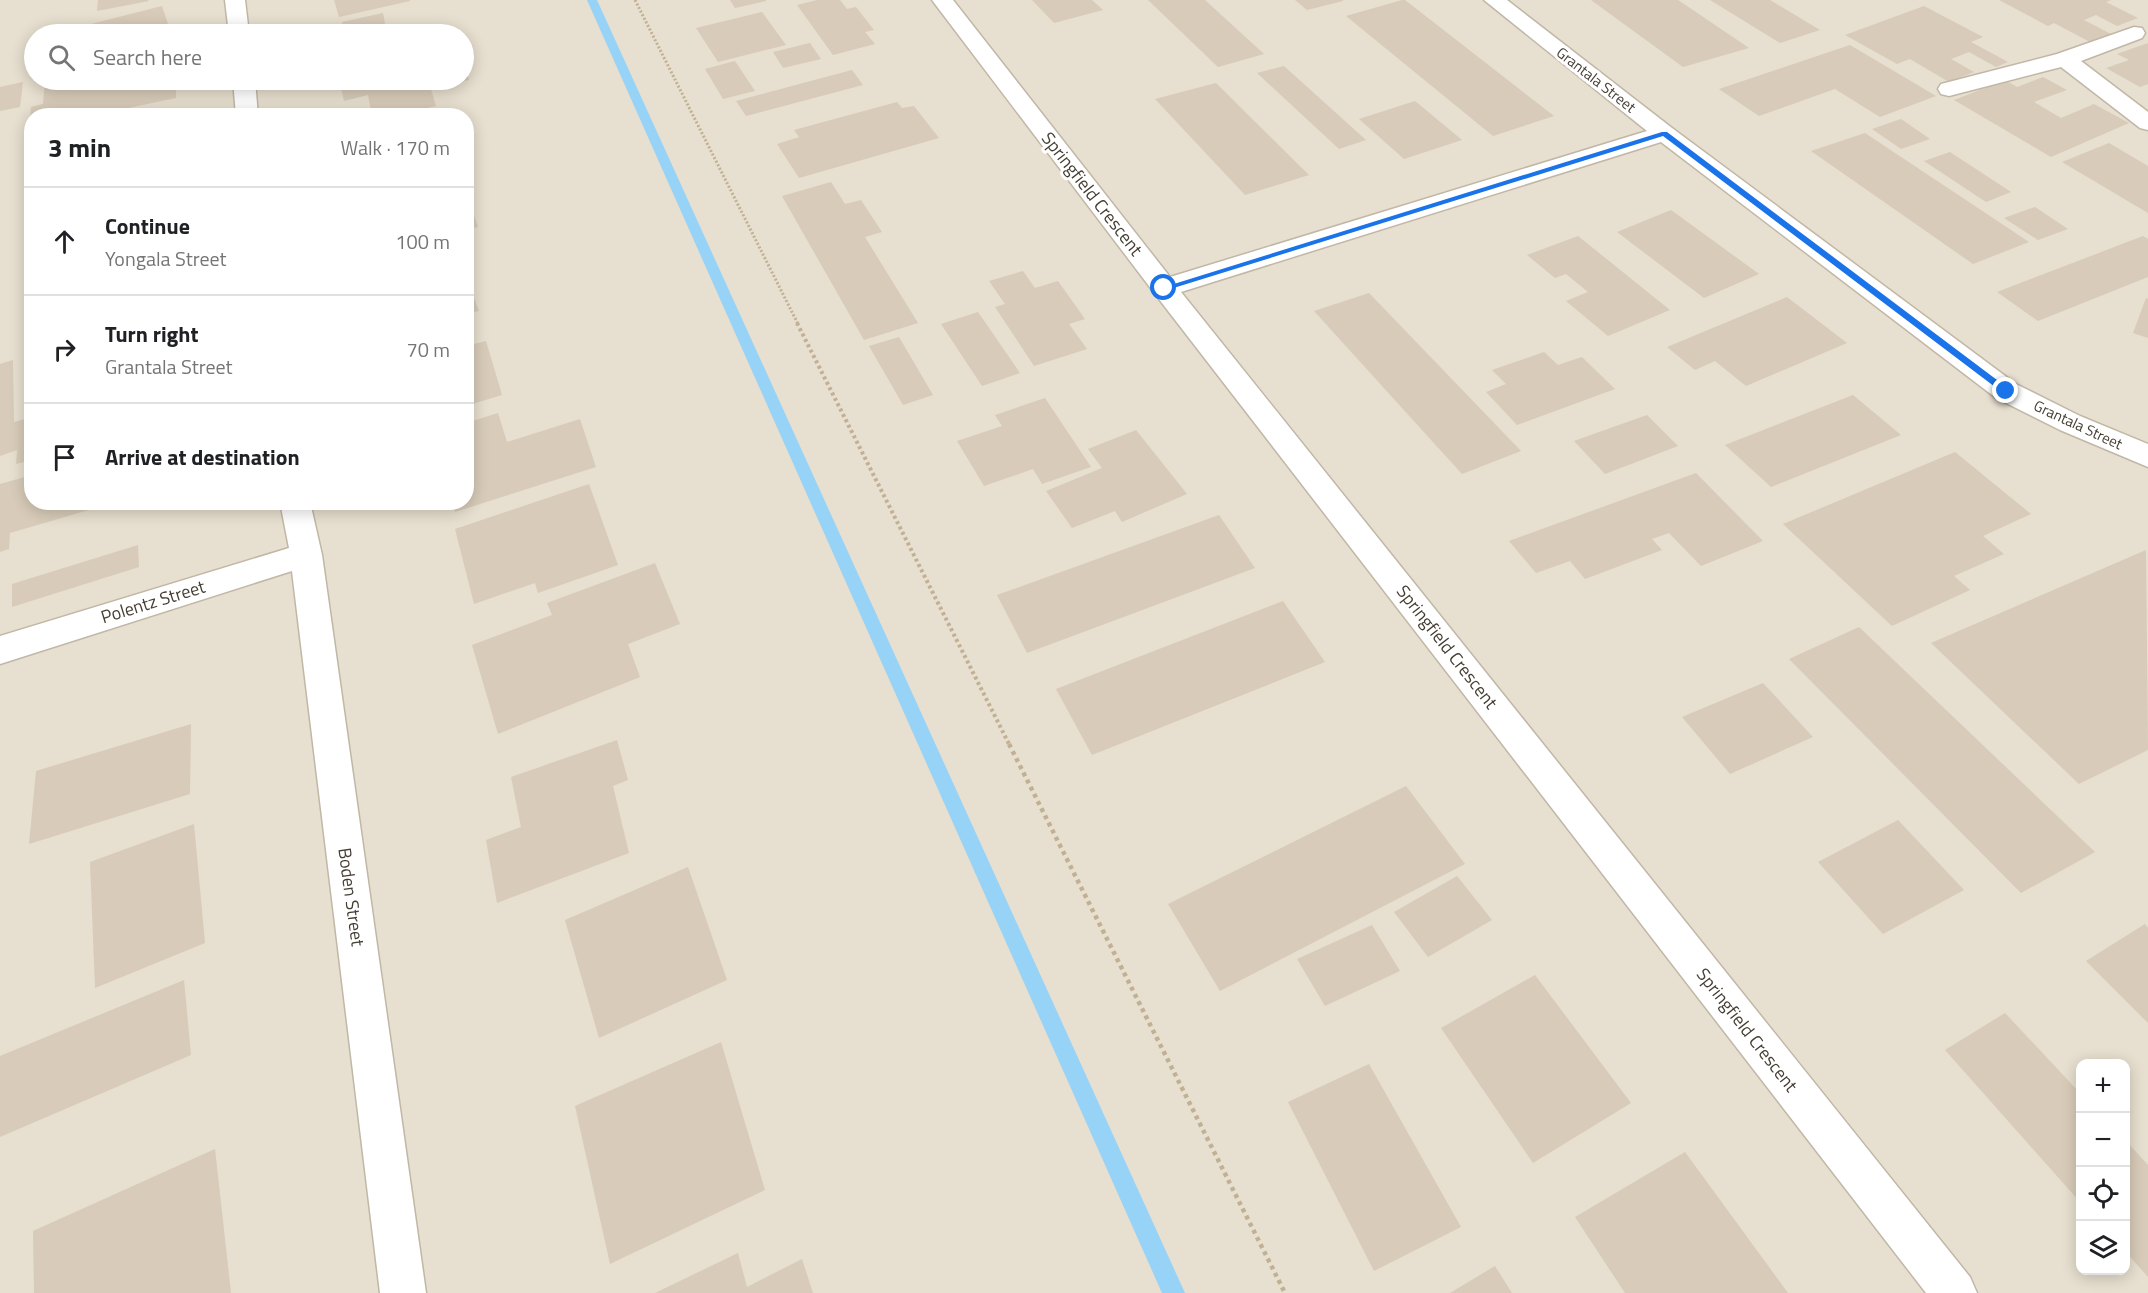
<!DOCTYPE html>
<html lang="en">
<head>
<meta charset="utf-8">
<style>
  body { margin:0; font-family:"Titillium Web",sans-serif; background:#f6f6f6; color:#202124 }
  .controls { position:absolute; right:18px; bottom:18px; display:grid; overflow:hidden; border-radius:12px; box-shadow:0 3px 15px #0003 }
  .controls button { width:54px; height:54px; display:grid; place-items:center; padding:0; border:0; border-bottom:2px solid #e0e0e0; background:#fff; color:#202124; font:30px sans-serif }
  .stop { position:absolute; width:18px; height:18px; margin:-14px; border:4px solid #1a73e8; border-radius:50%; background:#fff }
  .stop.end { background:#1a73e8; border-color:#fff; box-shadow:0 2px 6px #0008 }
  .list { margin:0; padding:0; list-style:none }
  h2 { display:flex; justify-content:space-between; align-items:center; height:78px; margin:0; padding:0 24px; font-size:26px }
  h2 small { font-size:20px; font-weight:400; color:#757577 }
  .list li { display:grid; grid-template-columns:39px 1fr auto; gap:18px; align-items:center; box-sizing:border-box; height:108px; padding:0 24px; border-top:2px solid #e0e0e0 }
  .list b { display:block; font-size:22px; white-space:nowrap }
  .list p { margin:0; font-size:20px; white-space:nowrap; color:#757577 }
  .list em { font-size:20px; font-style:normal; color:#757577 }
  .icon { flex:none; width:33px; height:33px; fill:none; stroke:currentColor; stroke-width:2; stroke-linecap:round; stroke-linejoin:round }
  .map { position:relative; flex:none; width:2148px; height:1293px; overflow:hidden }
  .search { position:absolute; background:#fff; box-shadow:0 3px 15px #0003; left:24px; top:24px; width:450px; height:66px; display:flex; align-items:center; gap:15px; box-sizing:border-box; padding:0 21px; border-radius:33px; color:#757577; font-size:22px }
  .panel { position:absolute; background:#fff; box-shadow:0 3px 15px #0003; left:24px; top:108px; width:450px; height:402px; border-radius:24px }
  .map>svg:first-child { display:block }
  .residential { fill:#e7dfcf; fill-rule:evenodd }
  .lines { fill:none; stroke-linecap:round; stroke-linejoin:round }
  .stream { fill:#97d2f7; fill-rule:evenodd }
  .building { fill:#d8cbb9 }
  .minor-casing { stroke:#c1b7a7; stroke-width:3 }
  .path-far2 { stroke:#c2b093; stroke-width:3; stroke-dasharray:2 2; stroke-linecap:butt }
  .path-far1 { stroke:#c2b093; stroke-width:4; stroke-dasharray:3 3; stroke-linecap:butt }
  .path { stroke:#c2b093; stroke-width:4.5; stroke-dasharray:4 4; stroke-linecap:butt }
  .minor { fill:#fff; fill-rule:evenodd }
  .route { fill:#1a73e8 }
  .labels { text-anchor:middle; stroke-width:6; stroke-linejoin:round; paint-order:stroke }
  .far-street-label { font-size:15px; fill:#443d32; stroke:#fff }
  .street-label { font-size:18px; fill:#443d32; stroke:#fff }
</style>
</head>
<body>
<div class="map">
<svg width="2148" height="1293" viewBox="0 0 2148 1293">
  <rect width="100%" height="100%" fill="#f3ede2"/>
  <path class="residential" d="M0,0H2148V1293H0ZM34,34H464V80H34ZM32,116H466V502H32ZM2080,1064H2126V1270H2080Z"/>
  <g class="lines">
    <path class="stream" d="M587,0H597L1185,1293H1162Z"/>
  </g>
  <g class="building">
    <path d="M98,0H148L149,1L97,11Z"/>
    <path d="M334,0H410V1L339,17Z"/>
    <path d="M730,0H766V1L735,8Z"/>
    <path d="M817,0H840L847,9L856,7L874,30L865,32L875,44L833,55L797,5Z"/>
    <path d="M1032,0H1092L1103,10L1054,23Z"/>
    <path d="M1148,0H1205L1264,54L1218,67Z"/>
    <path d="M1295,0H1343V1L1307,10Z"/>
    <path d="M1402,0H1405L1554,116L1493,136L1346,16Z"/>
    <path d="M1591,0H1678L1749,48L1683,67Z"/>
    <path d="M1710,0H1770L1820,30L1780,43Z"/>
    <path d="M1999,0H2111L2106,2L2138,18L2117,26L2096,15L2084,20L2113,35L2092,43L2054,23L2048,26Z"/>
    <path d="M162,6L169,27L153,32L154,34H68L67,30Z"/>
    <path d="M1924,6L1983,37L1971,42L2008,62L1996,67L1969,52L1951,59L1974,72L1949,82L1910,59L1897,64L1845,35Z"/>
    <path d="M762,12L786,45L718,62L696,28Z"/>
    <path d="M383,13L387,34H344L342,22Z"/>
    <path d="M810,43L821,59L783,68L773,52Z"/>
    <path d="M2148,43V84L2140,87L2106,68L2129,60L2117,54Z"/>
    <path d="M1850,45L1936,96L1880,117L1835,89L1759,116L1719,89Z"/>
    <path d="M735,61L755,91L723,99L705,69Z"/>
    <path d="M464,65L469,80L431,89L436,106L393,116H372L368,95L344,101L339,80H464Z"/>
    <path d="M1284,66L1366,140L1339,149L1257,73Z"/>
    <path d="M852,70L863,85L746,116L736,101Z"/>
    <path d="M2043,77L2067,90L2034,102L2061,118L2094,104L2129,123L2051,157L1954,100L2005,80L2017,87Z"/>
    <path d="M45,80H176V98L90,116H30L31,107L43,104Z"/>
    <path d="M23,82L20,107L0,111V87Z"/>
    <path d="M1216,83L1309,175L1245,195L1155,99Z"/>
    <path d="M1415,101L1462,140L1404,159L1359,119Z"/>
    <path d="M897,102L902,108L914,106L939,138L799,178L777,144L799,137L794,130Z"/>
    <path d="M1901,119L1930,139L1901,149L1872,129Z"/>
    <path d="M1865,133L2029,242L1973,264L1811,151Z"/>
    <path d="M2109,143L2148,166V213L2062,162Z"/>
    <path d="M1950,152L2011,192L1986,202L1924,161Z"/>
    <path d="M831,182L845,204L861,200L882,232L865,237L918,323L864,340L782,196Z"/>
    <path d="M467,194L478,227L466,230V195Z"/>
    <path d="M2035,207L2068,229L2038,240L2004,218Z"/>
    <path d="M1671,210L1759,274L1704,298L1617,232Z"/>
    <path d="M1578,236L1670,310L1608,336L1566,301L1588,292L1566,274L1555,278L1527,255Z"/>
    <path d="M2143,236L2148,239V277L2038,321L1997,292Z"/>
    <path d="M1023,271L1035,288L1058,281L1085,319L1069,324L1087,349L1034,366L995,307L1005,304L989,281Z"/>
    <path d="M466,277L479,311L466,314Z"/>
    <path d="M29,286H32V329L27,331Z"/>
    <path d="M1369,293L1521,451L1462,474L1314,311Z"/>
    <path d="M1787,297L1847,343L1746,386L1715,361L1695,370L1667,347Z"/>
    <path d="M2146,298L2148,299V338L2133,333Z"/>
    <path d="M978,312L1020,373L982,386L941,324Z"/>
    <path d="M899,337L933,395L903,405L869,346Z"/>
    <path d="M486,341L502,395L466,406V346Z"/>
    <path d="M1544,352L1558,365L1582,357L1615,389L1517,425L1486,392L1506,384L1492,370Z"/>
    <path d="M13,360L14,422L32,417V460L16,464L17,450L0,456V364Z"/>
    <path d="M1853,395L1901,435L1771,487L1725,445Z"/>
    <path d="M1045,398L1091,467L1042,484L1033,469L984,486L957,441L1002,426L995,415Z"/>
    <path d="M498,413L507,442L580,419L596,467L455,512L452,502H466V423Z"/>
    <path d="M1647,415L1678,446L1605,474L1574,441Z"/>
    <path d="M1136,430L1187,494L1122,522L1115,511L1072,528L1046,491L1102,468L1088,449Z"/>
    <path d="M1955,452L2031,514L1983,536L2004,554L1954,576L1970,590L1892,626L1783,524Z"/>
    <path d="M1696,473L1763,541L1701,566L1669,533L1652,539L1662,550L1585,579L1570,561L1536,573L1509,541Z"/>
    <path d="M32,475V502L113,503L10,533L9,549L0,552V484Z"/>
    <path d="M589,484L618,565L538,593L535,583L474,604L455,529Z"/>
    <path d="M1219,515L1255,568L1027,653L997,595Z"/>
    <path d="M138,545L139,567L12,607V584Z"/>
    <path d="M2146,550L2148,750L2079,784L1931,643Z"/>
    <path d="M655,563L680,624L628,644L640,677L498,734L472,645L552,615L547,603Z"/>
    <path d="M1283,601L1325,662L1092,755L1056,689Z"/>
    <path d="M1859,627L2095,852L2021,893L1789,659Z"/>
    <path d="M1763,683L1813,737L1730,774L1682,717Z"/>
    <path d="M191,724L190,794L29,844L36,771Z"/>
    <path d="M617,740L628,780L613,786L629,853L497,903L486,840L521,827L511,777Z"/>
    <path d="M1406,786L1465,864L1220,991L1168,904Z"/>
    <path d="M1898,820L1964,890L1883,934L1818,862Z"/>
    <path d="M194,824L205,943L95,988L90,862Z"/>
    <path d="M688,867L727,980L599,1038L565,920Z"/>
    <path d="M1457,876L1492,920L1428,957L1394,912Z"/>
    <path d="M2145,924L2148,928V1023L2086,961Z"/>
    <path d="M1372,925L1400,971L1325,1006L1297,959Z"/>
    <path d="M1535,975L1631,1103L1533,1163L1441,1028Z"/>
    <path d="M184,980L191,1055L0,1137V1056Z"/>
    <path d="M2005,1013L2080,1093V1202L1945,1050Z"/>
    <path d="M721,1042L765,1190L610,1264L575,1106Z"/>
    <path d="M1369,1064L1461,1227L1374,1271L1288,1102Z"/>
    <path d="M2126,1141L2148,1165V1277L2126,1252Z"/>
    <path d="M215,1149L231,1293H34L33,1231Z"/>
    <path d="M1685,1152L1788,1293H1625L1575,1217Z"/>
    <path d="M738,1253L747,1287L802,1259L813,1293H655Z"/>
    <path d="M1495,1266L1512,1293H1450Z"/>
  </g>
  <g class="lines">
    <g class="minor-casing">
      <g id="minor">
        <path d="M225,0H245L249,34H229Z"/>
        <path d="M932,0H953L1170,277L1647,131L1484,0H1507L1672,128L2016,384L2080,416L2148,444V467L2060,430L1996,398L1661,142L1181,292L1970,1277L1977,1293H1926L1155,294Z"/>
        <path d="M2134,27L2142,28L2145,33L2142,38L2081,61L2148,112V130L2140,128L2061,67L1949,96L1941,94L1938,89L1941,84L2057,54Z"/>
        <path d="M233,80H255L258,116H236Z"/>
        <path d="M280,502H310L322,555L426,1293H380L292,571L0,664V636L289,548Z"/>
      </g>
    </g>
    <path class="path-far2" d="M635,0L798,324"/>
    <path class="path-far1" d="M797,323L1010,746"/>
    <path class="path" d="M1009,744L1285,1293"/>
    <use href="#minor" class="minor"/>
  </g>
  <path class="route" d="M1662,132H1667L2009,389V393H2003L1663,136L1167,290L1161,288Z"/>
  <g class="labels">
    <g class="far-street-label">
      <text transform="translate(1596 80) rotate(38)" y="5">Grantala Street</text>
      <text transform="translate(2078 425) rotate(25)" y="5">Grantala Street</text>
    </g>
    <g class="street-label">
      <text transform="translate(1092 194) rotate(52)" y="6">Springfield Crescent</text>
      <text transform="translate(153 602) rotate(-17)" y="6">Polentz Street</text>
      <text transform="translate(1447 647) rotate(52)" y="6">Springfield Crescent</text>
      <text transform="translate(351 897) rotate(82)" y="6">Boden Street</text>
      <text transform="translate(1747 1030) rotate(52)" y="6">Springfield Crescent</text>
    </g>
  </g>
</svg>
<div class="controls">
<button>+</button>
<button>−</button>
<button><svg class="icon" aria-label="locate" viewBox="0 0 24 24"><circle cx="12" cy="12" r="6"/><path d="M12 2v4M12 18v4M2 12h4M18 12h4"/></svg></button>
<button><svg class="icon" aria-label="layers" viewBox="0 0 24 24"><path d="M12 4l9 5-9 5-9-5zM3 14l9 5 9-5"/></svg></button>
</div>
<div class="stop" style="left:1164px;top:288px"></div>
<div class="stop end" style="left:2006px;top:391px"></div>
<div class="search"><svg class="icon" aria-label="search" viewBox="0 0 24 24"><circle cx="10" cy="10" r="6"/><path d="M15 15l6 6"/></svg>Search here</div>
<section class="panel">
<h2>3 min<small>Walk · 170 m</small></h2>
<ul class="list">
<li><svg class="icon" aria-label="ahead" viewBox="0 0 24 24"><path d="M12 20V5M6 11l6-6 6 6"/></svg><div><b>Continue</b><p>Yongala Street</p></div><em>100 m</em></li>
<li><svg class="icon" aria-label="right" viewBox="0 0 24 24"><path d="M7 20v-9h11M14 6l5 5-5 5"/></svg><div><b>Turn right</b><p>Grantala Street</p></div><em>70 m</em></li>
<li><svg class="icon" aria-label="arrive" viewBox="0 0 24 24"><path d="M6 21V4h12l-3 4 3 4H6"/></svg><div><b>Arrive at destination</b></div></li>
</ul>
</section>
</div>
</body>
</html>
